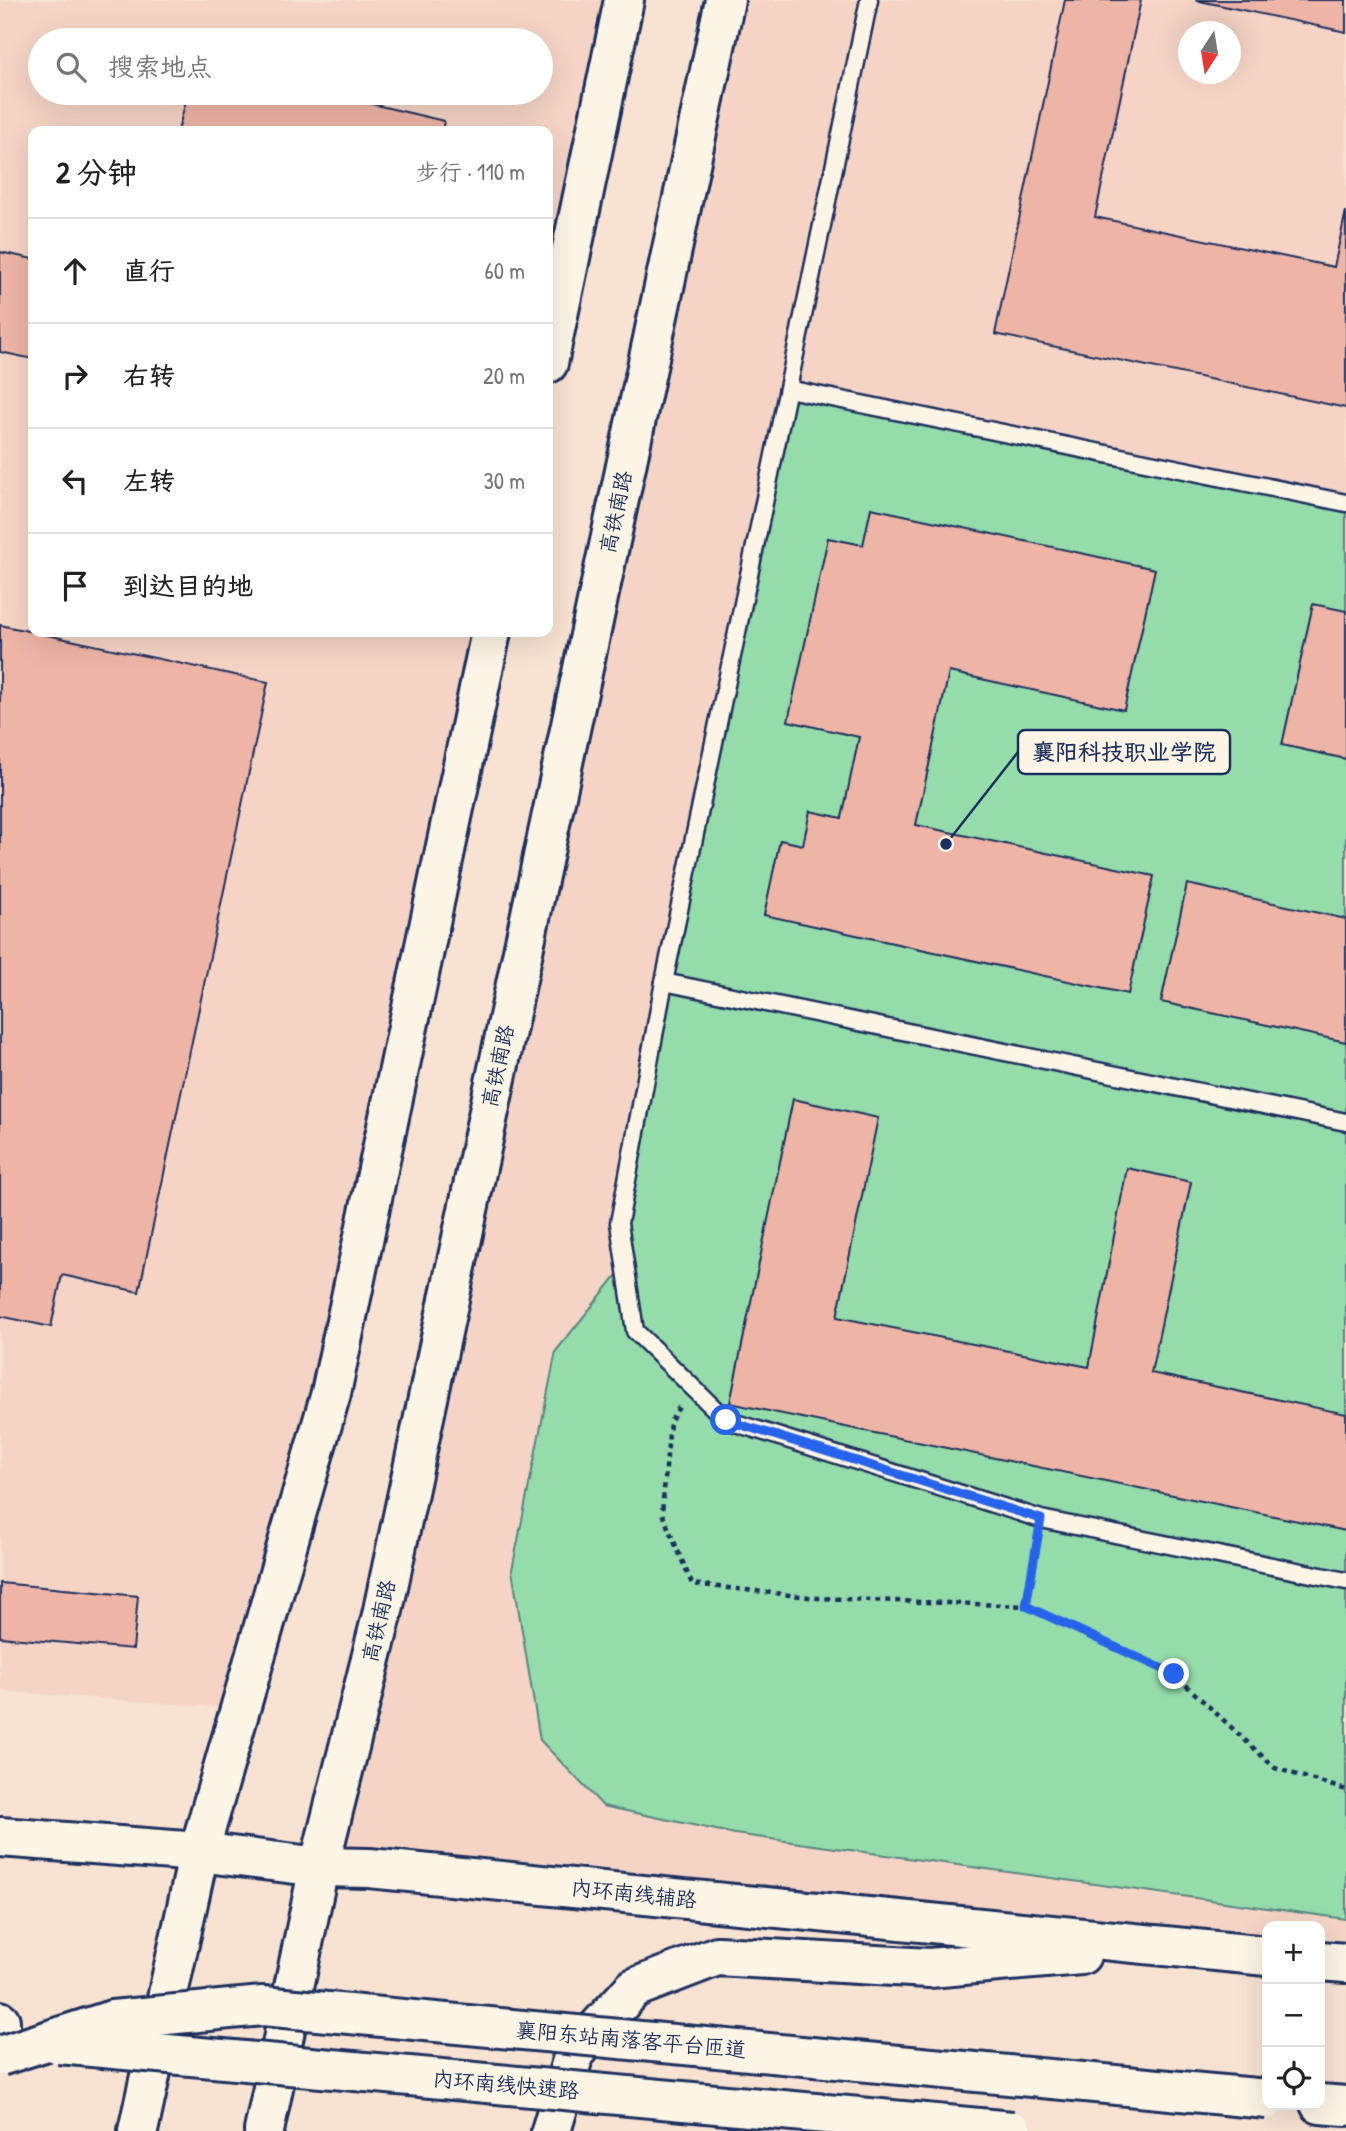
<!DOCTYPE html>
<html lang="zh">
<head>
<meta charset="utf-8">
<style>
  body { margin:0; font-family:"Patrick Hand","LXGW WenKai TC",sans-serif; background:#f6f6f6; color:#222 }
  .controls { position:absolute; right:21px; bottom:21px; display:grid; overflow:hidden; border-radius:14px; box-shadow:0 7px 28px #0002 }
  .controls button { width:63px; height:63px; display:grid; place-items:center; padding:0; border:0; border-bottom:2px solid #e0e0e0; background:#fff; color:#222; font:35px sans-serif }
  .compass { position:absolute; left:1178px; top:21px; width:63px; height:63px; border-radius:50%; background:#fff; box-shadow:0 7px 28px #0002; rotate:192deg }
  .stop { position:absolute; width:21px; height:21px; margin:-16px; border:5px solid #2563eb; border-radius:50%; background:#fff }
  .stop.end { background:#2563eb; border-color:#fff; box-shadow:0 2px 7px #0008 }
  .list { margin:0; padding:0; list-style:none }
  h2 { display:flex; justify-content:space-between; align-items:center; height:91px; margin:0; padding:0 28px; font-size:30px }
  h2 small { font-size:23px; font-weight:400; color:#767676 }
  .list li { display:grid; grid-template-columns:46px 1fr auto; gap:21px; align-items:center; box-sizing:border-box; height:105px; padding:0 28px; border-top:2px solid #e0e0e0 }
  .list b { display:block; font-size:26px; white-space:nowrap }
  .list em { font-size:23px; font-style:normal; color:#767676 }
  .icon { flex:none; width:38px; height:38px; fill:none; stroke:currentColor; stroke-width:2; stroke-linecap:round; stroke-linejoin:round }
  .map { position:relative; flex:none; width:1346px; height:2131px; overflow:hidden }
  .search { position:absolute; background:#fff; box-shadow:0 7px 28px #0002; left:28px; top:28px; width:525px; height:77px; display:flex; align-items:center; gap:18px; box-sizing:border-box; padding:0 24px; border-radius:38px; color:#767676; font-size:26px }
  .panel { position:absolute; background:#fff; box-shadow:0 7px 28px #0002; left:28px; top:126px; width:525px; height:511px; border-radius:14px }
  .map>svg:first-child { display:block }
  .built { fill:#f5d4c5; fill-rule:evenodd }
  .green { fill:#94dcaa; stroke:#588684; stroke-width:2 }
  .building { fill:#eeb5a6; stroke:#1b2f5e; stroke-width:2 }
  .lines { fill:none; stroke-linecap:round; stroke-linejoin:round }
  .service-casing { stroke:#1b2f5e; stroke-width:21 }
  .secondary-casing { stroke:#1b2f5e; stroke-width:44 }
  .primary-casing { stroke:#1b2f5e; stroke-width:44 }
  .trunk-casing { stroke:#1b2f5e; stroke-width:44 }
  .path { stroke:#1b2f5e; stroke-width:4.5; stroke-dasharray:5 5; stroke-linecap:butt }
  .service { stroke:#fcf5e5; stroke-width:16 }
  .secondary { stroke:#fcf5e5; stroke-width:38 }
  .primary { stroke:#fcf5e5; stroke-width:38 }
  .trunk { stroke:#fcf5e5; stroke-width:38 }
  .trunk-bridge-casing { stroke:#1b2f5e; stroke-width:44; stroke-linecap:butt }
  .trunk-bridge { stroke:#fcf5e5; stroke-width:38 }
  .route { stroke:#2563eb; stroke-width:9 }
  .labels { text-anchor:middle; stroke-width:5; stroke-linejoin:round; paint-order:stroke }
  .street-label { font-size:21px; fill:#1b2f5e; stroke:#fcf5e5 }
  .leader { fill:none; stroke:#1b2f5e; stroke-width:2.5 }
  .callout-dot { fill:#1b2f5e; stroke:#fcf5e5; stroke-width:2.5 }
  .callout { fill:#fcf5e5; stroke:#1b2f5e; stroke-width:2.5 }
  .callout-label { font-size:23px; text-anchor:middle; font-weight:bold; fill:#1b2f5e }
</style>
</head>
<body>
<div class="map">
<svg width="1346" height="2131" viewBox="0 0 1346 2131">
  <rect width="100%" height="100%" fill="#f8e2d2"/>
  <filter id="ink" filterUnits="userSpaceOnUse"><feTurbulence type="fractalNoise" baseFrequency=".0143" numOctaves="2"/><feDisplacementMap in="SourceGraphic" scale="14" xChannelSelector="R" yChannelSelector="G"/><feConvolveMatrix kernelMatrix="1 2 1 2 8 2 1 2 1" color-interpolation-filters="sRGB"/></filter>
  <g filter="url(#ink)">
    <g class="built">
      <path d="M0,0H624L548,363V131H33V632H491L240,1709L0,1691ZM40,40H541V93H40Z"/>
      <path d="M725,0H1346V1963L1320,1961V1926H1267V1956L319,1867ZM1188,32H1230V74H1188Z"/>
    </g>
    <path class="green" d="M788,389L1346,503V1919L735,1834L603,1806L540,1740L512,1570L556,1351L625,1265L619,1223Z"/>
    <g class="building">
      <path d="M1065,0H1141L1095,217L1334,267L1346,211V408L995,334Z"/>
      <path d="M1195,0H1346V32Z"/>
      <path d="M188,93H325L444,121L442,131H178Z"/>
      <path d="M0,252L33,259V359L0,352Z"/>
      <path d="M871,508L1155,569L1124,710L949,672L916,825L1154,876L1128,994L764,915L780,840L803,845L810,811L842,818L859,737L788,721L828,538L863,545Z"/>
      <path d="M1313,604L1346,611V759L1282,745Z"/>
      <path d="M0,625L268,682L139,1292L62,1275L51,1327L0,1316Z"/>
      <path d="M1187,884L1346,919V1042L1161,1002Z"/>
      <path d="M793,1099L878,1118L837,1317L1089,1367L1127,1168L1191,1182L1151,1373L1346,1414V1531L730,1403Z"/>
      <path d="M0,1583L138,1596L133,1649L0,1637Z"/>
    </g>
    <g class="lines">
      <g class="service-casing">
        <g id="service">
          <path d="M869,0L664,982L1346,1122"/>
          <path d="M788,389L1346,503"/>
          <path d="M664,982L619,1223L635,1331L726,1420L1041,1519L1346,1581"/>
        </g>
      </g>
      <g class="secondary-casing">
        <g id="secondary">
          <path d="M548,363L624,0"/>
          <path d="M138,2131L199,1852L331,1393L491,632"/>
          <path d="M264,2131L319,1867L382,1615L725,0"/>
        </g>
      </g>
      <g class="primary-casing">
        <g id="primary">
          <path d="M0,1837L199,1852L319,1867L369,1868L1267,1956"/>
          <path d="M1320,1961L1346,1963"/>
          <path d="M0,2021V2027"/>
          <path d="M551,2131L574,2054L634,1988L717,1956L929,1968L1081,1955"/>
        </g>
      </g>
      <g class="trunk-casing">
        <path id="trunk" d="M1320,2104L1346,2106"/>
      </g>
      <g class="path">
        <path d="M679,1407L670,1422L662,1513L692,1584L818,1598L1026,1606L1174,1674L1275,1768L1346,1790"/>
        <path d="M1026,1606L1037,1544"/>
      </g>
      <use href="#service" class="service"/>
      <use href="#secondary" class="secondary"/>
      <use href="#primary" class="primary"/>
      <use href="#trunk" class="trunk"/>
      <g class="trunk-bridge-casing">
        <g id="trunk-bridge">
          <path d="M59,2044L1012,2131"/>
          <path d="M0,2056L112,2020L263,2006L1267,2099"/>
        </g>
      </g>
      <use href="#trunk-bridge" class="trunk-bridge"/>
    </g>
  </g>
  <g class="lines" filter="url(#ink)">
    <path class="route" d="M726,1420L1041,1519L1026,1606L1174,1674"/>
  </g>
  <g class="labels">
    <g class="street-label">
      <text transform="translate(616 512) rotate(-78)" y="7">高铁南路</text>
      <text transform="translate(498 1066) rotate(-78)" y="7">高铁南路</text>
      <text transform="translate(379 1621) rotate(-77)" y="7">高铁南路</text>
      <text transform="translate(634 1894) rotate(6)" y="7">内环南线辅路</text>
      <text transform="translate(631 2040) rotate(5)" y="7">襄阳东站南落客平台匝道</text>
      <text transform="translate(506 2085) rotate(5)" y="7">内环南线快速路</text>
    </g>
  </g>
  <path class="leader" d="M946 844L1018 752"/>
  <circle class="callout-dot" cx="946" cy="844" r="7"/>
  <rect class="callout" x="1018" y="730" width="212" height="44" rx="7"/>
  <g class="callout-label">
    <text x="1124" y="760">襄阳科技职业学院</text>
  </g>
</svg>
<div class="controls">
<button>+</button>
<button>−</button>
<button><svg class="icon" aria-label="locate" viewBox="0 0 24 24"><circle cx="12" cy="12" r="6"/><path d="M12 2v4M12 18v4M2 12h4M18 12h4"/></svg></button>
</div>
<svg class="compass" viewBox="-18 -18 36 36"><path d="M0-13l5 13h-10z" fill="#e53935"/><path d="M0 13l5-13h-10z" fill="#767676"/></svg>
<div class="stop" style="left:726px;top:1420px"></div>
<div class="stop end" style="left:1174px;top:1674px"></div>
<div class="search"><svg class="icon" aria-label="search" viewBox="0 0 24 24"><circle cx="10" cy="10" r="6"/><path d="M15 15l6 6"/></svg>搜索地点</div>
<section class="panel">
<h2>2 分钟<small>步行 · 110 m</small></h2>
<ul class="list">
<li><svg class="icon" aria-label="ahead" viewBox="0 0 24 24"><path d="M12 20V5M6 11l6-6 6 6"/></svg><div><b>直行</b></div><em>60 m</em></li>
<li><svg class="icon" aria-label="right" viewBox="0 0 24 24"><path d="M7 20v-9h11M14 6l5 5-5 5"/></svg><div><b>右转</b></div><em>20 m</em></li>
<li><svg class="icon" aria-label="left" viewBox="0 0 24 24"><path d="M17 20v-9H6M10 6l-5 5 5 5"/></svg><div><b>左转</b></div><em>30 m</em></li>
<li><svg class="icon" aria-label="arrive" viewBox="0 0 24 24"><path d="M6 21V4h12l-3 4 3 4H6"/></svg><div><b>到达目的地</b></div></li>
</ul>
</section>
</div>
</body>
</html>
